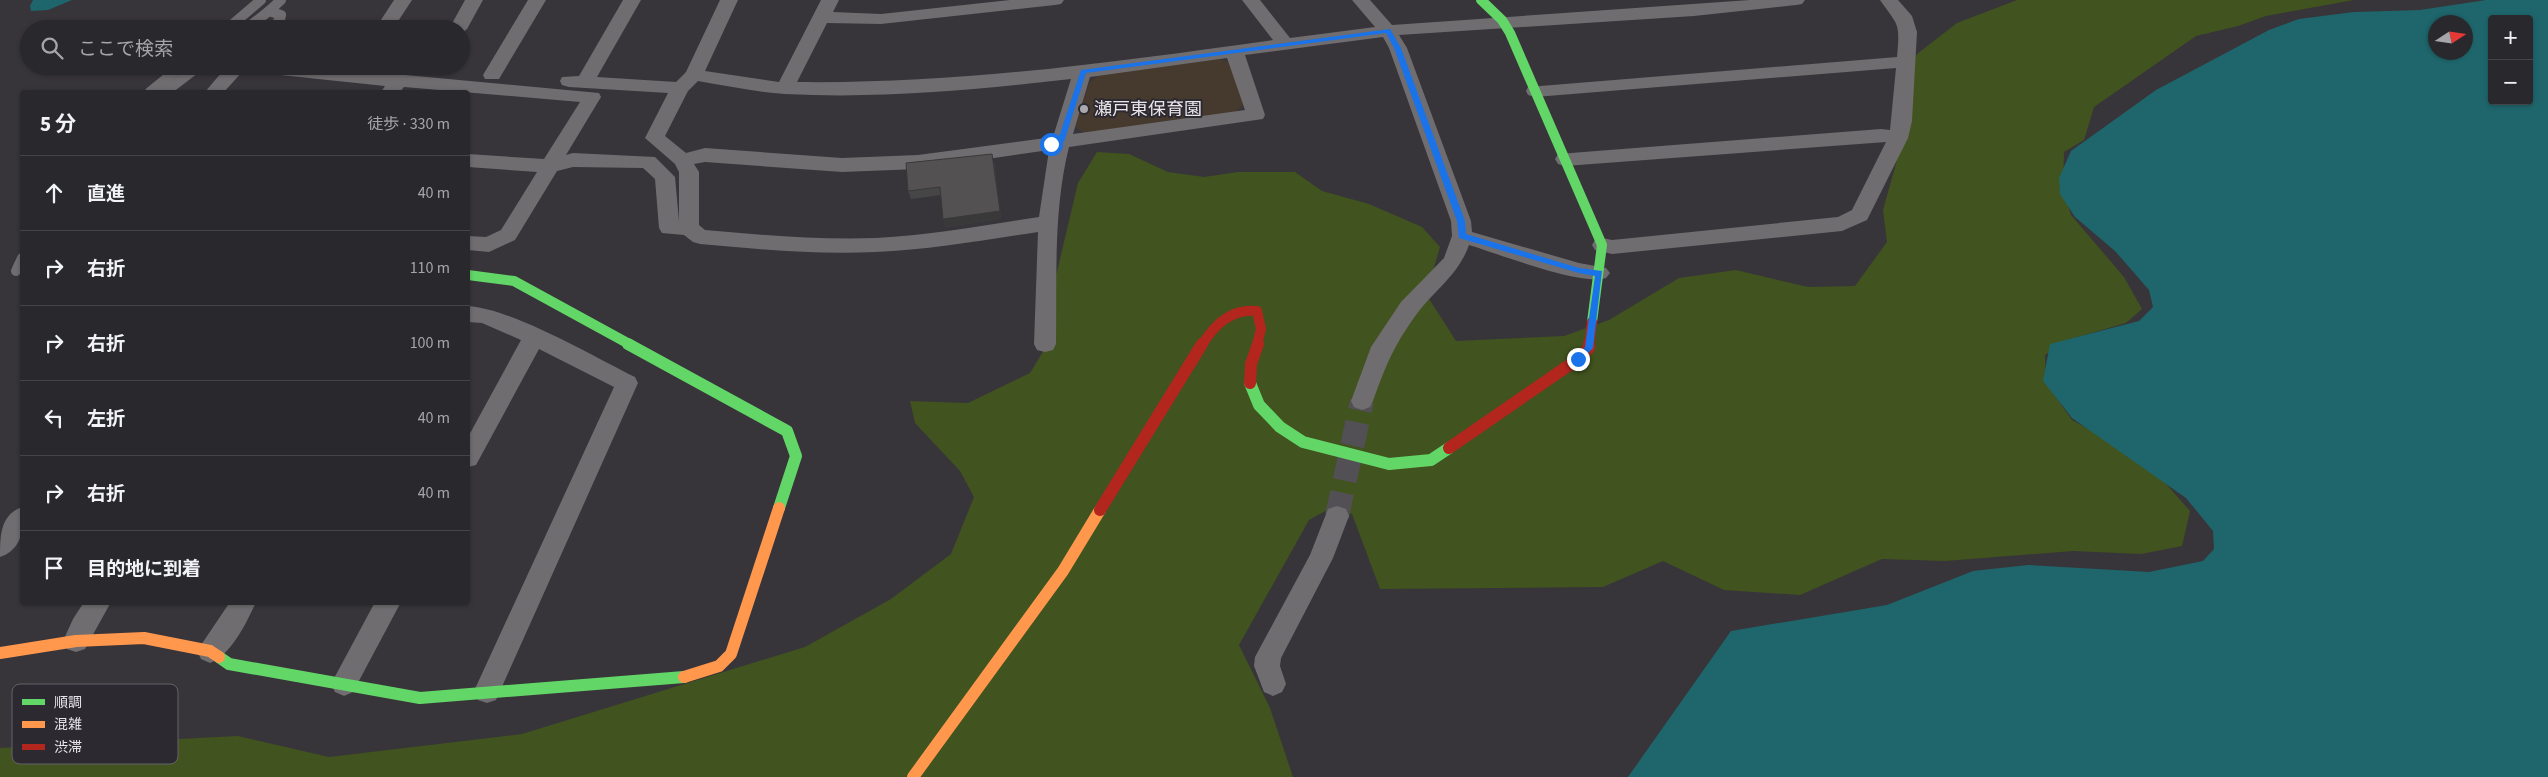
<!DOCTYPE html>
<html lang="ja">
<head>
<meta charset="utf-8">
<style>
  body { margin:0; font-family:"Source Sans 3","Noto Sans JP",sans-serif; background:#313034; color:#f1f3f6 }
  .controls { position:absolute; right:15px; top:15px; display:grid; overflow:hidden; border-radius:5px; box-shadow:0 1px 4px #0004 }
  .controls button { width:45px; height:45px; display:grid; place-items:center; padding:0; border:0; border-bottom:1px solid #454448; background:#29282c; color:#f1f3f6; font:25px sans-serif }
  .compass { position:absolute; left:2428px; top:15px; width:45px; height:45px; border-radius:50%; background:#29282c; box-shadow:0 1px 4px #0004; rotate:78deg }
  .stop { position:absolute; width:15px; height:15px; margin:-11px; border:4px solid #1a73e8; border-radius:50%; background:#fff }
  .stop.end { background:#1a73e8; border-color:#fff; box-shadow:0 1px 5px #0008 }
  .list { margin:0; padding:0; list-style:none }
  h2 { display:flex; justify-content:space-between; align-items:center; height:65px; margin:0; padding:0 20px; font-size:21px }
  h2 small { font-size:16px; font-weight:400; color:#a5a6a9 }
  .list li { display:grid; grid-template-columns:32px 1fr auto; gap:15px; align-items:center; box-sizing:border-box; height:75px; padding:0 20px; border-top:1px solid #454448 }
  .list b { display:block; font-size:19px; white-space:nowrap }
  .list em { font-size:16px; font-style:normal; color:#a5a6a9 }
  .icon { flex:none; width:28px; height:28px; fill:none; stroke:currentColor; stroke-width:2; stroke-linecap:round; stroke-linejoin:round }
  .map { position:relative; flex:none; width:2548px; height:777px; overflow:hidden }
  .search { position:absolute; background:#29282c; box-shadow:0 1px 4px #0004; left:20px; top:20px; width:450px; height:55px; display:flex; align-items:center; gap:12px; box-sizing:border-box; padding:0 18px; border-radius:28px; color:#a5a6a9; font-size:19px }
  .panel { position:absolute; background:#29282c; box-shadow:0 1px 4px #0004; left:20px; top:90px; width:450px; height:515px; border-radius:5px }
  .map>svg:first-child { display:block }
  .education { fill:#46392e }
  .green { fill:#41531e }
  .water { fill:#1e666c; fill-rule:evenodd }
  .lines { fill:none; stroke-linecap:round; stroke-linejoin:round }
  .street-tunnel { stroke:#525055; stroke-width:24; stroke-dasharray:24 12; stroke-linecap:butt }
  .lane { stroke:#6f6d6f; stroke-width:10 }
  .street { fill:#6f6d6f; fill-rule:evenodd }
  .fast-far1 { stroke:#63d668; stroke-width:10 }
  .fast { stroke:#63d668; stroke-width:12 }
  .slow { stroke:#ff974d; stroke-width:12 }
  .jam-far1 { stroke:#b3261e; stroke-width:10 }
  .jam { stroke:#b3261e; stroke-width:12 }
  .wall { fill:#474647 }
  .shaded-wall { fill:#3a3939 }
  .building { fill:#535152; stroke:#3a3939 }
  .route { fill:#1a73e8 }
  .poi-dot { fill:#aaa8ad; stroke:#2d2931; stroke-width:2 }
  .labels { text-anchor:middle; stroke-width:4; stroke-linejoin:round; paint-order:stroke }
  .poi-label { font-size:18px; fill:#e8e6eb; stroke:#2d2931; text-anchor:start }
  .key { fill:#2d2931; stroke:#656269; stroke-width:1 }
  .key-label { font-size:14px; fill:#e8e6eb }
</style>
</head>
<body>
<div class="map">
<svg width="2548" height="777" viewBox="0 0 2548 777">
  <rect width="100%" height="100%" fill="#37353a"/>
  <path class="education" d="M1220,59L1233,64L1245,103L1235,112L1086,134L1075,127L1089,83L1100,74Z"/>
  <path class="green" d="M2017,0H2354L2266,16L2238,26L2196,36L2094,107L2084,140L2064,152L2063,189L2071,215L2124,277L2142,309L2126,323L2067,340L2045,355L2046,383L2072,420L2145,460L2190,511L2182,546L2141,554L2073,551L1945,561L1882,559L1800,595L1724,590L1663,561L1603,587L1380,589L1352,514L1331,508L1309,520L1239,645L1270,708L1293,777H0V748L238,736L329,757L522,734L805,647L891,599L951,554L974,497L960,471L915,423L910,401L968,403L1030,373L1055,332L1050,301L1078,183L1097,152L1129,154L1168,172L1204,177L1238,172H1295L1322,191L1369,204L1422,227L1440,247L1426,294L1456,341L1564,336L1609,320L1679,278L1736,270L1808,287L1855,286L1887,242L1883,210L1908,121V72L1917,54L1957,23Z"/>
  <g class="water">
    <path d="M33,0H72L48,10L31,11L30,6Z"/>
    <path d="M2486,0H2548V777H1628L1731,631L1887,605L1973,571L2028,565L2149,572L2203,561L2214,549L2213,531L2186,498L2072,418L2043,381L2050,344L2139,321L2153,307L2149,290L2115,251L2075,217L2060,194L2059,178L2071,151L2156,90L2269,30L2299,19L2354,12L2420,10ZM2492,19H2529V101H2492ZM2436,22H2466V52H2436Z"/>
  </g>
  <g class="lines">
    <path class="street-tunnel" d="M1337,516L1362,401"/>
    <g class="lane">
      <path d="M227,29L261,0"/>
      <path d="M246,29L269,11"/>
      <path d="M270,29L280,20L281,15L269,11L281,0"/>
      <path d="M150,92L182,66"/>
      <path d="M165,92L199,66"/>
      <path d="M16,271L22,258"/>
    </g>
    <g class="street">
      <path d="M394,0H412L393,29H375Z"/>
      <path d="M465,0H483L467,29L461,34V29H449Z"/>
      <path d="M528,0H546L499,79H485L483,75Z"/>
      <path d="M623,0H641L597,77L676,82L686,72L720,0H738L705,71L779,82L821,0H839L833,12L881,14L1010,0H1064L1061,4L1055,5L881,24L827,23L797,82C958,84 1115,62 1273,40L1242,0H1260L1290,38L1375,27L1352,0H1370L1392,25L1750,0H1805L1802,4L1796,5L1694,16L1399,35L1407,48L1471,221L1472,232L1579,263L1606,268L1610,273L1606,278C1580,286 1499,254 1469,245C1458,276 1434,290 1416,315C1394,345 1385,367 1373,401L1370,407L1362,410L1354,407L1351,401L1371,347L1401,302L1444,258L1452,236L1451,221L1389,48L1383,37L1245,55L1265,115L1263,119L1069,147C1053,211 1057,279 1056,344L1053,350L1045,352L1037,350L1034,344L1038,232C984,240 930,250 875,252C817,255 758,249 700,244L693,242L684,235L662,233L659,228L655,179L643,168L573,167L557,171L515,240L489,252L468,250V236L486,237L501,230L537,172L468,167V154L544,159L580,102L404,87L400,92H381L385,86L243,71L224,92H205L227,66H309L599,93L601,97L566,155L573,153L655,157L675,177L679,221V172L675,164L645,138L668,93L569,87L562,85L560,81L562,77L579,76ZM1227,58L1245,110L1073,134L1090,77ZM1071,79L1053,137L918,155L842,158L705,148L686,153L665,136L688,91L698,81C727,86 756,92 785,94C880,99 976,90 1071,79ZM1049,150L1039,217C985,225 931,235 876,238C819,240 762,235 705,230L699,225V172L694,164L705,162L842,172L918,169Z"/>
      <path d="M1880,0H1898L1912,16L1917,32L1912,121L1908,138L1867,220L1842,231L1612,254L1595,250L1592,245L1595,240L1602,238L1612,240L1838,217L1852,210L1886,142L1565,166L1558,164L1555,159L1558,154L1881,129L1890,130L1896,68L1535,97L1528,95L1526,91L1528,87L1897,57C1900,22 1899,27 1880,0Z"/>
      <path d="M468,306C513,309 592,356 635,377L638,383L496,700L487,703L478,700L474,691L614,387L539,349L476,465L468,467V437L521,340L482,323L468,322Z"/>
      <path d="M1337,506L1346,509L1349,516L1333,558L1281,658L1280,666L1286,684L1282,692L1273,696L1264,692L1254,666L1255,657L1310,555L1328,509Z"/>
      <path d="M22,507C25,527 22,550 0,557C0,536 0,515 22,507Z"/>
      <path d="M84,602H111L85,649L76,652L67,649L63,641L73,619Z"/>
      <path d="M230,602H256C247,622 231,655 210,663L201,659L197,651Z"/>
      <path d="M375,602H401L353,692L344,696L335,692L331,684Z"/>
    </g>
    <g class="fast-far1">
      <path d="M1481,0L1502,20L1510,33L1602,245L1592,322"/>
      <path d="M468,275L514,281L631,345"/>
    </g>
    <g class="fast">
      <path d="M628,344L787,431L796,456L779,508"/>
      <path d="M1250,383L1259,405L1280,427L1303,442L1389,464L1431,460L1449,448"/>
      <path d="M219,657L229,664L420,698L684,677"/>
    </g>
    <g class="slow">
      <path d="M0,653L76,641L144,638L210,651L219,657"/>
      <path d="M684,677L719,666L731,654L779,508"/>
      <path d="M913,777L1063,571L1100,510"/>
    </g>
    <g class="jam-far1">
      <path d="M1202,345C1214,325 1232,308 1257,311L1261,329L1257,345"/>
      <path d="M1589,345L1592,322"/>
    </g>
    <g class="jam">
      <path d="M1250,383L1251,364L1258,344"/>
      <path d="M1449,448L1578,359L1589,348V344"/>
      <path d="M1100,510L1202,344"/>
    </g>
  </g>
  <path class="wall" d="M994,162L1001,219L945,227L941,195L911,199L908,191Z"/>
  <path class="shaded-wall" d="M992,154L1001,219L945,227L943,219Z"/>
  <path class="building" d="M992,154L1000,211L943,219L940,187L908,191L906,163Z"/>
  <path class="route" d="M1390,29L1401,48L1465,221L1466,234L1579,268L1602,271L1593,348L1581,361L1574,359L1585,347L1595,276L1579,273L1459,238L1457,221L1394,48L1386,33L1086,73L1064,142L1051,146L1047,144L1058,140L1081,70Z"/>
  <circle class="poi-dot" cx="1084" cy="109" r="5"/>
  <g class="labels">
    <g class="poi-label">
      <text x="1094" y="115">瀬戸東保育園</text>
    </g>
  </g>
  <rect x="12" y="684" width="166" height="80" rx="8" class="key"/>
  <rect x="22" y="699" width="23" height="6" fill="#63d668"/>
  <rect x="22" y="721" width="23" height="7" fill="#ff974d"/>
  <rect x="22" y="744" width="23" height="6" fill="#b3261e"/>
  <g class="key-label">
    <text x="54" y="707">順調</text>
    <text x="54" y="729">混雑</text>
    <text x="54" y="752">渋滞</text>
  </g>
</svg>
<div class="controls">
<button>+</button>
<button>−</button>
</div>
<svg class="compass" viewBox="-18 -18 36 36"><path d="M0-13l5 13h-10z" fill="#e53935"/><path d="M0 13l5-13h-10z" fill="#a5a6a9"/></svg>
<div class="stop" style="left:1051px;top:144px"></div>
<div class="stop end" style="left:1578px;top:359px"></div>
<div class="search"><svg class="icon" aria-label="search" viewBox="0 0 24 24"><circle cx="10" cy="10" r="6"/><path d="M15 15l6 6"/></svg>ここで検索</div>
<section class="panel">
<h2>5 分<small>徒歩 · 330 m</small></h2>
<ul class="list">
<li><svg class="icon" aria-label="ahead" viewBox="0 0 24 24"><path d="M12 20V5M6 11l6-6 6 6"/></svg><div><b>直進</b></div><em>40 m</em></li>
<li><svg class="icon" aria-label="right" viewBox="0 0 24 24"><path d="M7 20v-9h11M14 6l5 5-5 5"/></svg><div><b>右折</b></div><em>110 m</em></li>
<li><svg class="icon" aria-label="right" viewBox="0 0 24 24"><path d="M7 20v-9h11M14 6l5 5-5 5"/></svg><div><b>右折</b></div><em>100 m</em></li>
<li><svg class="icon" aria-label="left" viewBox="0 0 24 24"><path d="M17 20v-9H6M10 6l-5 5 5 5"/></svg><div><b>左折</b></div><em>40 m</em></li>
<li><svg class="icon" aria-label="right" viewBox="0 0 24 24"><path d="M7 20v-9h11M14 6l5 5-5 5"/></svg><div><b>右折</b></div><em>40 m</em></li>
<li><svg class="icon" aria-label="arrive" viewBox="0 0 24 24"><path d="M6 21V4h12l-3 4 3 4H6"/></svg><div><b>目的地に到着</b></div></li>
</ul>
</section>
</div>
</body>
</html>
